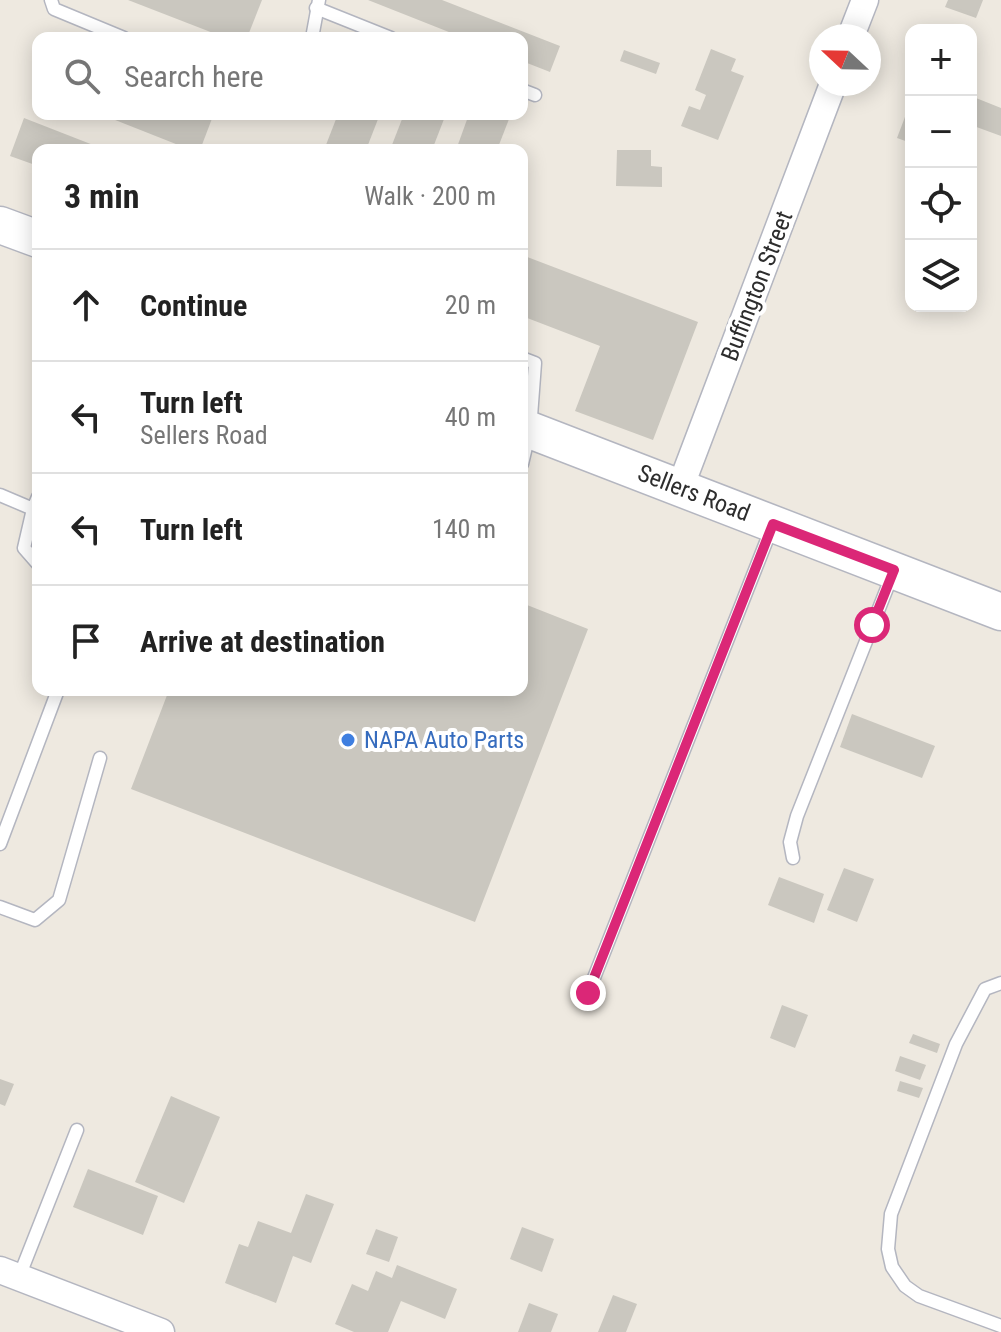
<!DOCTYPE html>
<html lang="en">
<head>
<meta charset="utf-8">
<style>
  body { margin:0; font-family:"Roboto Condensed",sans-serif; background:#f6f6f6; color:#222 }
  .controls { position:absolute; right:24px; top:24px; display:grid; overflow:hidden; border-radius:16px; box-shadow:0 4px 20px #0003 }
  .controls button { width:72px; height:72px; display:grid; place-items:center; padding:0; border:0; border-bottom:2px solid #e0e0e0; background:#fff; color:#222; font:40px sans-serif }
  .compass { position:absolute; left:809px; top:24px; width:72px; height:72px; border-radius:50%; background:#fff; box-shadow:0 4px 20px #0003; rotate:292deg }
  .stop { position:absolute; width:24px; height:24px; margin:-18px; border:6px solid #db2777; border-radius:50%; background:#fff }
  .stop.end { background:#db2777; border-color:#fff; box-shadow:0 2px 8px #0008 }
  .list { margin:0; padding:0; list-style:none }
  h2 { display:flex; justify-content:space-between; align-items:center; height:104px; margin:0; padding:0 32px; font-size:34px }
  h2 small { font-size:26px; font-weight:400; color:#767676 }
  .list li { display:grid; grid-template-columns:52px 1fr auto; gap:24px; align-items:center; box-sizing:border-box; height:112px; padding:0 32px; border-top:2px solid #e0e0e0 }
  .list b { display:block; font-size:30px; white-space:nowrap }
  .list p { margin:0; font-size:26px; white-space:nowrap; color:#767676 }
  .list em { font-size:26px; font-style:normal; color:#767676 }
  .icon { flex:none; width:44px; height:44px; fill:none; stroke:currentColor; stroke-width:2; stroke-linecap:round; stroke-linejoin:round }
  .map { position:relative; flex:none; width:1001px; height:1332px; overflow:hidden }
  .search { position:absolute; background:#fff; box-shadow:0 4px 20px #0003; left:32px; top:32px; width:496px; height:88px; display:flex; align-items:center; gap:20px; box-sizing:border-box; padding:0 28px; border-radius:16px; color:#767676; font-size:30px }
  .panel { position:absolute; background:#fff; box-shadow:0 4px 20px #0003; left:32px; top:144px; width:496px; height:552px; border-radius:16px }
  .map>svg:first-child { display:block }
  .building { fill:#cac7bf }
  .lines { fill:none; stroke-linecap:round; stroke-linejoin:round }
  .lane-casing { stroke:#b4b6c0; stroke-width:15 }
  .street-casing { stroke:#b4b6c0; stroke-width:29 }
  .secondary-casing { stroke:#b4b6c0; stroke-width:39 }
  .lane { stroke:#fff; stroke-width:12 }
  .street { stroke:#fff; stroke-width:26 }
  .secondary { stroke:#fff; stroke-width:36 }
  .route { stroke:#db2777; stroke-width:10 }
  .shop-dot { fill:#3f7fe0; stroke:#fff; stroke-width:3 }
  .labels { text-anchor:middle; stroke-width:8; stroke-linejoin:round; paint-order:stroke }
  .street-label { font-size:24px; fill:#2d2d2d; stroke:#fff }
  .shop-label { font-size:24px; fill:#366cbe; stroke:#fff; text-anchor:start }
</style>
</head>
<body>
<div class="map">
<svg width="1001" height="1332" viewBox="0 0 1001 1332">
  <rect width="100%" height="100%" fill="#eee9e0"/>
  <g class="building">
    <path d="M128,0H262L247,38H226Z"/>
    <path d="M368,0H442L560,46L550,72L522,61V38H464Z"/>
    <path d="M948,0H983L976,18L945,7Z"/>
    <path d="M711,49L736,59L731,71L744,76L718,140L681,126L689,106L700,110L706,95L695,90Z"/>
    <path d="M624,50L660,63L656,74L620,61Z"/>
    <path d="M971,96L1001,108V136L971,125Z"/>
    <path d="M911,101V143L897,138Z"/>
    <path d="M100,114H208L213,116L200,150H191Z"/>
    <path d="M338,114H380L366,150H324Z"/>
    <path d="M404,114H446L432,150H390Z"/>
    <path d="M469,114H511L497,150H456Z"/>
    <path d="M24,118L106,150H38V166L10,156Z"/>
    <path d="M617,150H651V166L662,167V187L616,186Z"/>
    <path d="M522,255L698,322L653,440L575,411L600,346L522,316Z"/>
    <path d="M522,603L588,629L475,922L131,789L169,690H522Z"/>
    <path d="M852,714L935,746L922,778L840,747Z"/>
    <path d="M844,868L874,879L857,922L827,910Z"/>
    <path d="M779,877L824,894L814,923L768,905Z"/>
    <path d="M782,1005L808,1015L795,1048L770,1038Z"/>
    <path d="M913,1034L940,1044L937,1053L909,1043Z"/>
    <path d="M900,1056L926,1065L920,1080L895,1071Z"/>
    <path d="M0,1079L14,1084L5,1106L0,1104Z"/>
    <path d="M900,1081L923,1088L919,1098L897,1091Z"/>
    <path d="M171,1096L220,1117L184,1203L135,1182Z"/>
    <path d="M88,1169L158,1196L143,1235L73,1207Z"/>
    <path d="M306,1194L334,1204L311,1263L293,1256L276,1303L225,1283L239,1244L248,1247L258,1221L291,1233Z"/>
    <path d="M522,1227L554,1239L542,1272L510,1259Z"/>
    <path d="M376,1229L398,1237L389,1262L366,1254Z"/>
    <path d="M397,1265L457,1289L445,1319L401,1301L388,1332H354L335,1324L352,1284L368,1291L376,1271L392,1278Z"/>
    <path d="M613,1295L637,1304L626,1332H598Z"/>
    <path d="M529,1303L558,1314L551,1332H518Z"/>
  </g>
  <g class="lines">
    <g class="lane-casing">
      <g id="lane">
        <path d="M51,0L54,9L124,38"/>
        <path d="M316,8L391,38"/>
        <path d="M312,38L319,0"/>
        <path d="M522,90L535,95"/>
        <path d="M522,358L535,363L530,430L522,464"/>
        <path d="M0,495L33,509L38,497"/>
        <path d="M33,509L24,548L38,564"/>
        <path d="M0,844L58,690"/>
        <path d="M793,858L790,842L797,816L893,573"/>
        <path d="M0,907L35,920L59,900L100,758"/>
        <path d="M1001,983L985,989L956,1044L891,1214L888,1249L892,1267L905,1286L919,1296L1001,1326"/>
        <path d="M588,993L772,527"/>
        <path d="M19,1277L77,1130"/>
      </g>
    </g>
    <g class="street-casing">
      <g id="street">
        <path d="M851,36L865,0"/>
        <path d="M680,488L833,84"/>
        <path d="M0,1270L161,1332"/>
      </g>
    </g>
    <g class="secondary-casing">
      <g id="secondary">
        <path d="M0,225L38,239"/>
        <path d="M522,427L1001,612"/>
      </g>
    </g>
    <use href="#lane" class="lane"/>
    <use href="#street" class="street"/>
    <use href="#secondary" class="secondary"/>
  </g>
  <g class="lines">
    <path class="route" d="M588,993L773,524L894,570L872,625"/>
  </g>
  <circle class="shop-dot" cx="348" cy="740" r="8"/>
  <g class="labels">
    <g class="street-label">
      <text transform="translate(757 286) rotate(-69)" y="8">Buffington Street</text>
      <text transform="translate(694 493) rotate(21)" y="8">Sellers Road</text>
    </g>
    <g class="shop-label">
      <text x="364" y="748">NAPA Auto Parts</text>
    </g>
  </g>
</svg>
<div class="controls">
<button>+</button>
<button>−</button>
<button><svg class="icon" aria-label="locate" viewBox="0 0 24 24"><circle cx="12" cy="12" r="6"/><path d="M12 2v4M12 18v4M2 12h4M18 12h4"/></svg></button>
<button><svg class="icon" aria-label="layers" viewBox="0 0 24 24"><path d="M12 4l9 5-9 5-9-5zM3 14l9 5 9-5"/></svg></button>
</div>
<svg class="compass" viewBox="-18 -18 36 36"><path d="M0-13l5 13h-10z" fill="#e53935"/><path d="M0 13l5-13h-10z" fill="#767676"/></svg>
<div class="stop" style="left:872px;top:625px"></div>
<div class="stop end" style="left:588px;top:993px"></div>
<div class="search"><svg class="icon" aria-label="search" viewBox="0 0 24 24"><circle cx="10" cy="10" r="6"/><path d="M15 15l6 6"/></svg>Search here</div>
<section class="panel">
<h2>3 min<small>Walk · 200 m</small></h2>
<ul class="list">
<li><svg class="icon" aria-label="ahead" viewBox="0 0 24 24"><path d="M12 20V5M6 11l6-6 6 6"/></svg><div><b>Continue</b></div><em>20 m</em></li>
<li><svg class="icon" aria-label="left" viewBox="0 0 24 24"><path d="M17 20v-9H6M10 6l-5 5 5 5"/></svg><div><b>Turn left</b><p>Sellers Road</p></div><em>40 m</em></li>
<li><svg class="icon" aria-label="left" viewBox="0 0 24 24"><path d="M17 20v-9H6M10 6l-5 5 5 5"/></svg><div><b>Turn left</b></div><em>140 m</em></li>
<li><svg class="icon" aria-label="arrive" viewBox="0 0 24 24"><path d="M6 21V4h12l-3 4 3 4H6"/></svg><div><b>Arrive at destination</b></div></li>
</ul>
</section>
</div>
</body>
</html>
